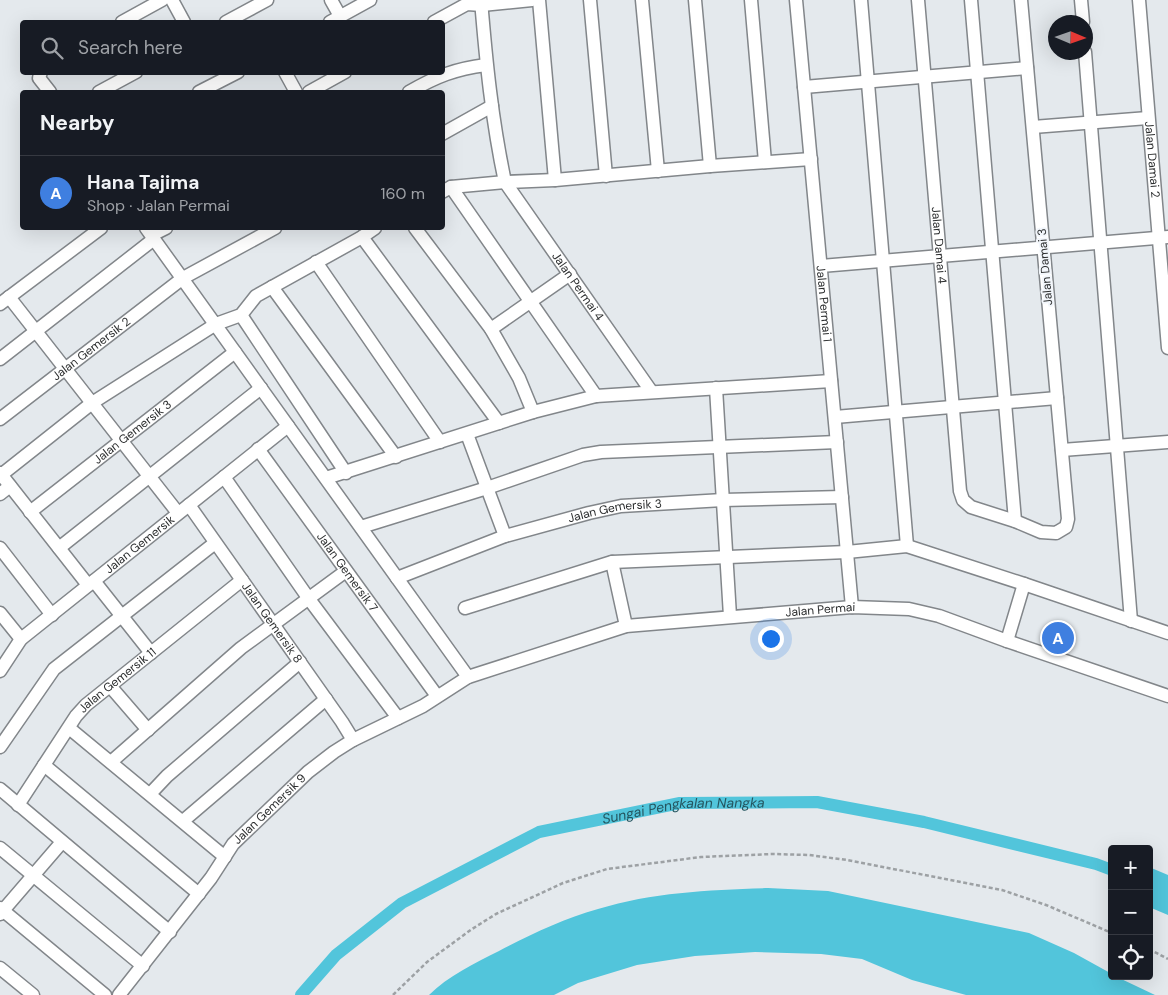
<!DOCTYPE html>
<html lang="en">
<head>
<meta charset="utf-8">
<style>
  body { margin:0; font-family:"DM Sans",sans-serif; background:#242831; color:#f1f3f6 }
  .controls { position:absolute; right:15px; bottom:15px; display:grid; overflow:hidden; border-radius:5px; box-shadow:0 5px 20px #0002 }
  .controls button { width:45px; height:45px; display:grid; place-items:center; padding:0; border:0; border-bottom:1px solid #363941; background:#171b24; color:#f1f3f6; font:25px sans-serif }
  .compass { position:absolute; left:1048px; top:15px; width:45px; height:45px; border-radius:50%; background:#171b24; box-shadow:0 5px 20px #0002; rotate:92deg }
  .you { position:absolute; left:770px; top:638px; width:18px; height:18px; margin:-12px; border:4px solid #fff; border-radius:50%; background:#1a73e8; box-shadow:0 0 0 8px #1a73e833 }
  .badge { display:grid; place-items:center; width:32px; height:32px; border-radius:50%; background:#b43e96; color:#fff; font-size:16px; font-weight:700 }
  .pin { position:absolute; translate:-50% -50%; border:2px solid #fff; box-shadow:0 1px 5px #0006 }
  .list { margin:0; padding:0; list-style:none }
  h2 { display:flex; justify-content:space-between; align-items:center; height:65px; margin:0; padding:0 20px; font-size:21px }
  h2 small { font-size:16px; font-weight:400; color:#9ea1a6 }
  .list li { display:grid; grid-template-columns:32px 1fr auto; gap:15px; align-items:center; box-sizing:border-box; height:75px; padding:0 20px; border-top:1px solid #363941 }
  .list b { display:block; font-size:19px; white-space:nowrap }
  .list p { margin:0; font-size:16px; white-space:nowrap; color:#9ea1a6 }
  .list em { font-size:16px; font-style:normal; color:#9ea1a6 }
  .icon { flex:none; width:28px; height:28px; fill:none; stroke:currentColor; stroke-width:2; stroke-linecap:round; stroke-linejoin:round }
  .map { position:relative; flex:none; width:1168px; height:995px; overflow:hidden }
  .search { position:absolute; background:#171b24; box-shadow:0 5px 20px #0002; left:20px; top:20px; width:425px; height:55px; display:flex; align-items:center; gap:12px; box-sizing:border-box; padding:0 18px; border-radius:5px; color:#9ea1a6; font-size:19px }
  .panel { position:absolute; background:#171b24; box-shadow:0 5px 20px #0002; left:20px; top:90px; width:425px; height:140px; border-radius:5px }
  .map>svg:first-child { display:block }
  .water { fill:#52c5db }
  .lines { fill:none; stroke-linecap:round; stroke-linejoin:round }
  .canal { stroke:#52c5db; stroke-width:12 }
  .minor-casing { stroke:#82868a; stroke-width:15 }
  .path { stroke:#9da1a4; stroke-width:2.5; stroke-dasharray:4 2.5; stroke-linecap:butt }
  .minor { stroke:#fff; stroke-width:12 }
  .labels { text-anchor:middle; stroke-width:4; stroke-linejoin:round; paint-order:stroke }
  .street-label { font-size:12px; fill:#2c2e2f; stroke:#f2f6fb }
  .water-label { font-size:14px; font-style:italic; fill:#24555f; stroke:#f2f6fb }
</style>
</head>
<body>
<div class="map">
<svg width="1168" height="995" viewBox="0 0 1168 995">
  <rect width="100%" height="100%" fill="#e4e9ed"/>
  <g class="water">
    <path d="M1149,867L1168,875V915L1149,907Z"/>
    <path d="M768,888L828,891L1029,933L1074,953L1112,974V976H1115L1155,995H966L912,980L862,959L821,954L755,952L695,956L637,965L578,983L554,995H429C448,976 475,963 499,951C531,934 563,919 598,909C653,892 710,890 768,888Z"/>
  </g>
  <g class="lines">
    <path class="canal" id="s1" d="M301,995L336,955L402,903L539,832L680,803L817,802L924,822L1096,864L1112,870"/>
    <g class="minor-casing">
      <g id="minor">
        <path d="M172,0L184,22"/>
        <path d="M331,0L340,16"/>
        <path id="s2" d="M481,0C486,61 492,121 505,182L651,391"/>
        <path d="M539,0L555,180"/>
        <path d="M590,0L606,176"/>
        <path d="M642,0L658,171"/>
        <path d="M695,0L710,166"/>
        <path d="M751,0L765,162"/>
        <path id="s3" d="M796,0L852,607"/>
        <path d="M861,0L907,546"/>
        <path id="s4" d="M918,0L960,491L963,500L971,507L1015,521L1041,532L1056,533L1066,527L1068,519L1021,0"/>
        <path d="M971,0L1015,521"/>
        <path d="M1081,0L1083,22"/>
        <path id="s5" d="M1139,0L1168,348"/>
        <path d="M122,22L162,0"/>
        <path d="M226,22L267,0"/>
        <path d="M330,22L370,0"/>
        <path d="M434,22L467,4L482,5L532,0"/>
        <path d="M1085,52L1131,621"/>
        <path d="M41,72L39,78L50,92"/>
        <path d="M285,72L296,92"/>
        <path d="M804,87L1027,68"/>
        <path d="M99,92L136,72"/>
        <path d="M199,92L238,72"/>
        <path d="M309,92L345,72"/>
        <path d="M409,92C437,76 455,69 486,65"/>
        <path d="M1033,127L1148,118"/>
        <path d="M442,134L492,106"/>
        <path d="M451,187L596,396"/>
        <path d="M442,192L451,187L505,182L555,180L710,166L811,159"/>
        <path d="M146,228L468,677"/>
        <path d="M415,228L491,329L519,378L533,412"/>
        <path d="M152,235L166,228"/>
        <path d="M362,237L499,423"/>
        <path d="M316,262L440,442"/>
        <path d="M821,266L1168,237"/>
        <path d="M272,287L396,457"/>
        <path d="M9,297L178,513"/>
        <path d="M0,304L101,228"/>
        <path d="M241,315L346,473"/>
        <path d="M491,329L570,274"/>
        <path d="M0,359L154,239"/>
        <path d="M716,388L730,616"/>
        <path d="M835,417L1057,398"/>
        <path id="s6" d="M0,419L183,278L275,228"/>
        <path d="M467,434L505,536"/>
        <path id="s7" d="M258,449L437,696"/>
        <path d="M1062,450L1168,442"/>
        <path d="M0,473L88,585"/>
        <path d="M1,475L92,403L216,324L241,315L256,296L362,237L375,228"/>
        <path d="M224,477L309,599L398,718"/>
        <path d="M326,478L533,412L596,396L831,381"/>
        <path d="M0,494L10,486"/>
        <path id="s8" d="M189,505L342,722L353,740"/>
        <path id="s9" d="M30,512L235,352"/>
        <path d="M361,527L487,488L583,455L601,452L837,442"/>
        <path d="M0,548L52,615"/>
        <path d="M59,548L261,388"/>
        <path d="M612,562L626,626"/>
        <path id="s10" d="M397,578L505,536L589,513L621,506L723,500L842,497"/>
        <path d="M94,581L151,653"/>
        <path d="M465,608L612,562L847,552L907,546L1024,584L1168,633"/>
        <path d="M0,613L21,639"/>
        <path d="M1007,641L1024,584"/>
        <path id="s11" d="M0,671L21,639L288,426"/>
        <path d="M110,686L148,730"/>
        <path d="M69,728L225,857"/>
        <path d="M0,747L54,669L215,543"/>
        <path d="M111,762L241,648L346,571"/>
        <path d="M44,765L199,894"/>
        <path d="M0,789L170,932"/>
        <path d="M150,794L167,776L300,662"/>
        <path id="s12" d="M18,805L76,716L86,705L242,580"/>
        <path d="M183,821L326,699"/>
        <path d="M0,848L143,966"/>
        <path d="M0,908L105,995"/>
        <path d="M0,914L62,842"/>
        <path d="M0,968L33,995"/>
        <path id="s13" d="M119,995L211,878L233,844L308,772L334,752L353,740L423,706L468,677L626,626L852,607L909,609L939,616L1007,641L1168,696"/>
      </g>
    </g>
    <g class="path">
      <path d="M1149,949L1168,959"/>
      <path d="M393,995L427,962L472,929L496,914L563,883L607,869L701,857L773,854L809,855L847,860L1002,890L1046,905L1112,933"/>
    </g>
    <use href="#minor" class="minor"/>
  </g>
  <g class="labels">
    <g class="street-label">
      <text dy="4" stroke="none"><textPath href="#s5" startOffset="160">Jalan Damai 2</textPath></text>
      <text dy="4" stroke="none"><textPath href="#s4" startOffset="246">Jalan Damai 4</textPath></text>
      <text transform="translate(1045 267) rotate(-95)" y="4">Jalan Damai 3</text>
      <text dy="4" stroke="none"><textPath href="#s2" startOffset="311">Jalan Permai 4</textPath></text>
      <text dy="4" stroke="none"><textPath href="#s3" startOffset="305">Jalan Permai 1</textPath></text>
      <text dy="4" stroke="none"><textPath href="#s6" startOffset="115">Jalan Gemersik 2</textPath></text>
      <text dy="4" stroke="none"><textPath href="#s9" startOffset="130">Jalan Gemersik 3</textPath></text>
      <text dy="4" stroke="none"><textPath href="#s10" startOffset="229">Jalan Gemersik 3</textPath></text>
      <text dy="4" stroke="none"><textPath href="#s11" startOffset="190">Jalan Gemersik</textPath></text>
      <text dy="4" stroke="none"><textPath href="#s7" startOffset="152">Jalan Gemersik 7</textPath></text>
      <text dy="4" stroke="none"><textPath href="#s13" startOffset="841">Jalan Permai</textPath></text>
      <text dy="4" stroke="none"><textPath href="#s8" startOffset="144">Jalan Gemersik 8</textPath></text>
      <text dy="4" stroke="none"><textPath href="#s12" startOffset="161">Jalan Gemersik 11</textPath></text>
      <text dy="4" stroke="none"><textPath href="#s13" startOffset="240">Jalan Gemersik 9</textPath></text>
    </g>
    <g class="water-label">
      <text dy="5" stroke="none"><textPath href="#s1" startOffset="438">Sungai Pengkalan Nangka</textPath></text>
    </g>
  </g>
</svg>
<div class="controls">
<button>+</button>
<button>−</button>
<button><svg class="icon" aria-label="locate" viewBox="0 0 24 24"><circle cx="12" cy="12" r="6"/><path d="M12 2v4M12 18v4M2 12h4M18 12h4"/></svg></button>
</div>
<svg class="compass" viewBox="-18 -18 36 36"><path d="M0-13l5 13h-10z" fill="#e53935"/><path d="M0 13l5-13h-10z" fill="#9ea1a6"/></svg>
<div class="you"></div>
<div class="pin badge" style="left:1058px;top:638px;background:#3f7fe0">A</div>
<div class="search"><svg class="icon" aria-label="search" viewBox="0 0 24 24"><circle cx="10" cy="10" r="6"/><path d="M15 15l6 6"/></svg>Search here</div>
<section class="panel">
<h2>Nearby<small></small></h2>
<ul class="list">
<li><span class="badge" style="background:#3f7fe0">A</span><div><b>Hana Tajima</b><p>Shop · Jalan Permai</p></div><em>160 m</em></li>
</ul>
</section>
</div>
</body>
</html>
